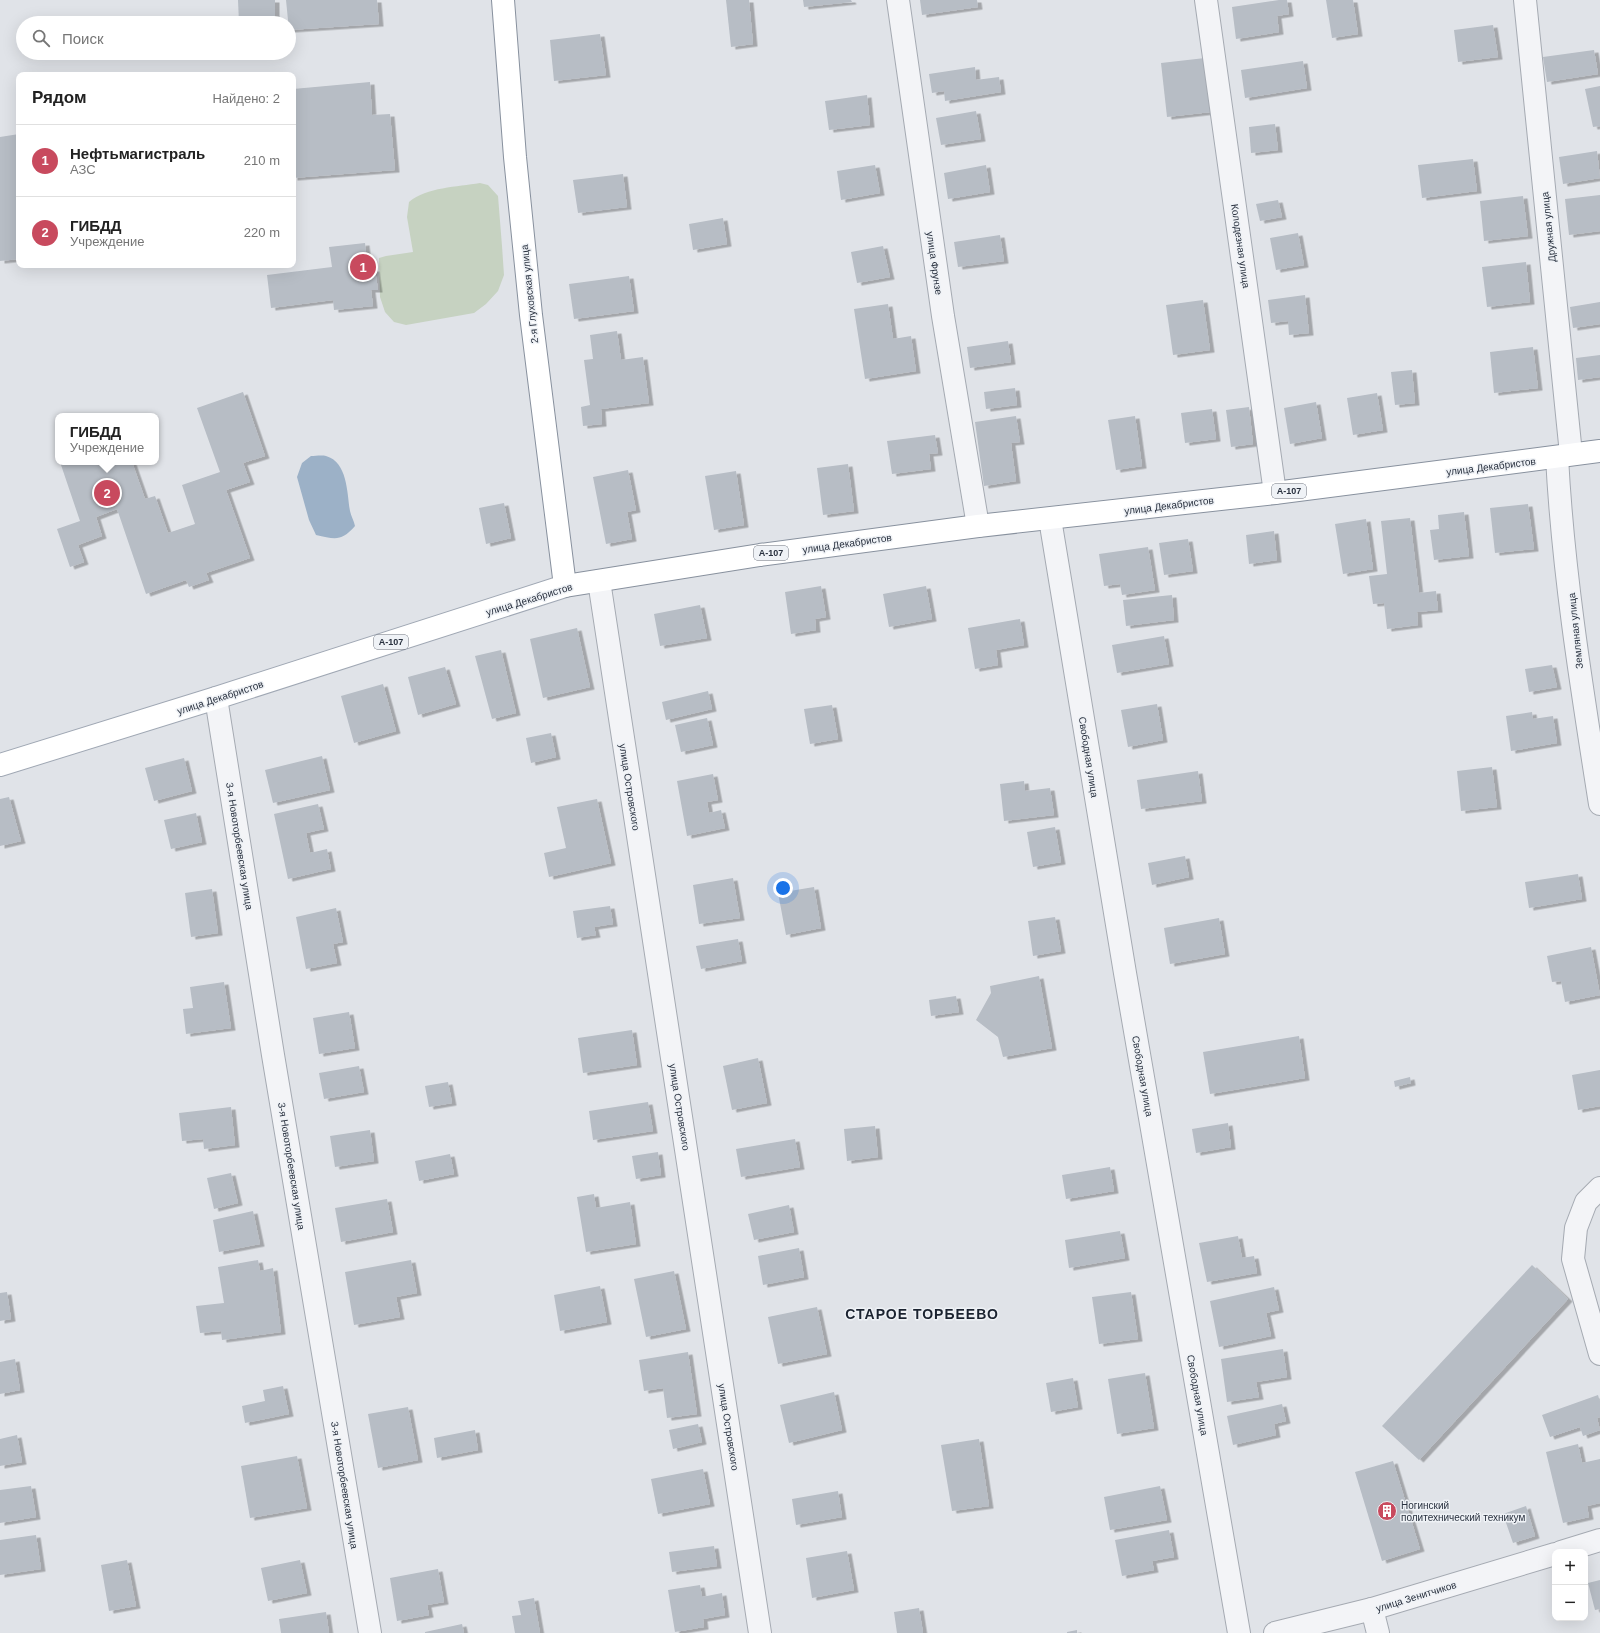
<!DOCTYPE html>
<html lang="ru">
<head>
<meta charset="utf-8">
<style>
  body { margin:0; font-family:Helvetica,sans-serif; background:#f2f2f2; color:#222 }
  .controls { position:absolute; right:12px; bottom:12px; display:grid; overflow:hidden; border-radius:8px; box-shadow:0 4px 16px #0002 }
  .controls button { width:36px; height:36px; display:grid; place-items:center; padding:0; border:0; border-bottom:1px solid #e0e0e0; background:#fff; color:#222; font:20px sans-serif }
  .you { position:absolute; left:783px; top:888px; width:14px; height:14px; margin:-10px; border:3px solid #fff; border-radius:50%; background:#1a73e8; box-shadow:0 0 0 6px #1a73e833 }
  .badge { display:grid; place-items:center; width:26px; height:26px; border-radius:50%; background:#c84a5e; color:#fff; font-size:13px; font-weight:700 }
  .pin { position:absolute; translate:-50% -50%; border:2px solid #fff; box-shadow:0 1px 4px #0006 }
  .popup { position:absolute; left:55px; top:413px; width:104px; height:52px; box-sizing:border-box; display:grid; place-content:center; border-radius:8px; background:#fff; filter:drop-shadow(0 1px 3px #0005); font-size:13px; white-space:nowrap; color:#767676 }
  .popup b { font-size:15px; color:#222 }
  .popup::after { content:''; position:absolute; left:50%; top:100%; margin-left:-8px; border:8px solid transparent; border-top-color:#fff }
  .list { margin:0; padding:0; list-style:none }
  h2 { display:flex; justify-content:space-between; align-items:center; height:52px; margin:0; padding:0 16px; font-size:17px }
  h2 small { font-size:13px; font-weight:400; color:#767676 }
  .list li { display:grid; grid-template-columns:26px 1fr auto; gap:12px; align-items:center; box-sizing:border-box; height:72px; padding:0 16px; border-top:1px solid #e0e0e0 }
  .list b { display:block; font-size:15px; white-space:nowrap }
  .list p { margin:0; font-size:13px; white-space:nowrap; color:#767676 }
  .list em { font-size:13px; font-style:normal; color:#767676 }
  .icon { flex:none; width:22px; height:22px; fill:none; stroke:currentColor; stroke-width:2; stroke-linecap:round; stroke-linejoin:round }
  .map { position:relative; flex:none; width:1600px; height:1633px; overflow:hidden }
  .search { position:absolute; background:#fff; box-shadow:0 4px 16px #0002; left:16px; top:16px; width:280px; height:44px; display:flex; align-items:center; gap:10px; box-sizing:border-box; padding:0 14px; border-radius:22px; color:#767676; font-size:15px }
  .panel { position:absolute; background:#fff; box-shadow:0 4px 16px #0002; left:16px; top:72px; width:280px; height:196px; border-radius:8px }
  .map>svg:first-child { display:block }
  .green { fill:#c6d2c1 }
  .water { fill:#9cb1c7 }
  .building { fill:#b7bdc5; filter:url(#shadow) }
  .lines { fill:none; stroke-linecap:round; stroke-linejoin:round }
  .street-casing { stroke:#a5aab2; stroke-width:24 }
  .primary-casing { stroke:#a0a8b4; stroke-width:24 }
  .highway-casing { stroke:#88919e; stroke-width:24 }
  .street { stroke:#f3f4f7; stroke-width:22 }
  .primary { stroke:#fff; stroke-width:22 }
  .highway { stroke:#fff; stroke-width:22 }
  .labels { text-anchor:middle; stroke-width:3; stroke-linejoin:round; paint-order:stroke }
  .shield { fill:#eff2f6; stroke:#646b76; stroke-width:1 }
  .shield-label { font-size:9px; font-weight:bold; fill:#29313f }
  .street-label { font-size:10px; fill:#29313f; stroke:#eff2f6 }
  .poi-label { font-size:10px; fill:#29313f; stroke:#eff2f6; text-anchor:start }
  .district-label { font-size:14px; font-weight:bold; letter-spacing:1px; fill:#1b2330; stroke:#eff2f6 }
</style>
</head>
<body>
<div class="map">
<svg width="1600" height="1633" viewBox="0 0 1600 1633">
  <defs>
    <filter id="shadow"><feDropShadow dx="4.5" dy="2.5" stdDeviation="0" flood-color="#0004"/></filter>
  </defs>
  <rect width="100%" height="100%" fill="#e0e3e8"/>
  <path class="green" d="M480,183L488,185L498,196L502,246L504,275L498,291L486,304L474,313L406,325L394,322L385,312L380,297L379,258L386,256L413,252L407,217L409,202C427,187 457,187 480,183Z"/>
  <path class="water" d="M311,456C315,456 322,455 326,456C348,462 347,494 350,511C351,516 354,521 355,526C341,542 335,539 316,535L309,520L297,477L302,463Z"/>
  <g class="building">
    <path d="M238,0H275V23H239Z"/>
    <path d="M286,0H377L379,24L289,30Z"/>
    <path d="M726,0H749L753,44L731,47Z"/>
    <path d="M803,0H851L852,2L804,7Z"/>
    <path d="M920,0H977L978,7L922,15Z"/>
    <path d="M1279,0H1287L1289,14L1277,16L1279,32L1236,39L1232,7Z"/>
    <path d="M1326,0H1353L1358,34L1332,38Z"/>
    <path d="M1493,25L1498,57L1458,62L1454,30Z"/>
    <path d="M600,34L606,75L554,81L550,40Z"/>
    <path d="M1594,50L1598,74L1547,82L1543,57Z"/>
    <path d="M1205,58L1211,112L1167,117L1161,63Z"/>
    <path d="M1303,61L1307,88L1245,98L1241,70Z"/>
    <path d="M975,67L976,80L999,77L1001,92L945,101L944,91L932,93L929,74Z"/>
    <path d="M370,82L372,115L390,114L395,170L293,178V89Z"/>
    <path d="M1600,86V126L1593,127L1585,89Z"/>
    <path d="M867,95L870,125L829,130L825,101Z"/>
    <path d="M976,111L981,139L941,145L936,118Z"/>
    <path d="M1275,124L1278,150L1251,153L1249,127Z"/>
    <path d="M19,134V259L0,261V137Z"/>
    <path d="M1597,151L1600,178L1563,184L1559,157Z"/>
    <path d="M1473,159L1477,191L1422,198L1418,165Z"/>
    <path d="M875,165L880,193L841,200L837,171Z"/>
    <path d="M986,165L990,192L948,199L944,173Z"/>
    <path d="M623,174L627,207L578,213L573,180Z"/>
    <path d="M1600,195V231L1569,235L1565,199Z"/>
    <path d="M1523,196L1528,236L1484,241L1480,201Z"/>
    <path d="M1278,200L1282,217L1260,221L1256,204Z"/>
    <path d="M723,218L727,244L693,250L689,224Z"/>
    <path d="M1298,233L1304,265L1276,270L1270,238Z"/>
    <path d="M1000,235L1004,261L958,267L954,242Z"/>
    <path d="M365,243L368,270L375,269L378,290H371L373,306L334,310L333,300L271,308L267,275L332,267L329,247Z"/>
    <path d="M883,246L890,277L857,283L851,252Z"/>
    <path d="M1526,262L1530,302L1487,307L1482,267Z"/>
    <path d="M629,276L634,311L574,319L569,284Z"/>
    <path d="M1305,295L1309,333L1289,335L1288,321L1271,323L1268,300Z"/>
    <path d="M1203,300L1210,350L1173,355L1166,305Z"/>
    <path d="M1600,302V324L1573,328L1570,307Z"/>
    <path d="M888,304L893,339L911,336L916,371L865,379L854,309Z"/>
    <path d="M617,331L621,360L643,357L649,403L601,409L602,424L583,426L581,407L590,405L584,360L593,359L590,335Z"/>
    <path d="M1008,341L1011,362L970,368L967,347Z"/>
    <path d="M1533,347L1538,388L1494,393L1490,352Z"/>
    <path d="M1600,355V377L1578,380L1576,358Z"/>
    <path d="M1412,370L1415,403L1395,405L1391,372Z"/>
    <path d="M1015,388L1017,405L986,409L984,392Z"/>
    <path d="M243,392L265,456L243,463L250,482L226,490L250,558L206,573L209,580L189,587L186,580L146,594L117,509L96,517L102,536L78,545L84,562L70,567L57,529L80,521L60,462H132L145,499L155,496L168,533L195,524L182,485L220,472L197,408Z"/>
    <path d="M1377,393L1383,430L1353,435L1347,398Z"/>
    <path d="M1316,402L1322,438L1290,444L1284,408Z"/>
    <path d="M1249,407L1253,444L1231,447L1226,410Z"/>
    <path d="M1212,409L1216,439L1185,443L1181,413Z"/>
    <path d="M1016,416L1020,442L1011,443L1016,481L984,486L975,422Z"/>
    <path d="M1135,416L1142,466L1116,470L1108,420Z"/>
    <path d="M935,435L938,453L929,454L931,469L892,474L887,441Z"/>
    <path d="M848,464L854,511L823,515L817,468Z"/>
    <path d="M628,470L636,510L627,512L632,539L606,544L593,477Z"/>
    <path d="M736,471L744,525L714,530L705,476Z"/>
    <path d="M504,503L511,538L486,544L479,508Z"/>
    <path d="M1528,504L1534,549L1495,553L1490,508Z"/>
    <path d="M1464,512L1469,556L1434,560L1430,530L1439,529L1438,515Z"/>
    <path d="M1410,518L1419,593L1436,591L1438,610L1417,612L1418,625L1387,629L1384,603L1373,604L1369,576L1387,574L1381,521Z"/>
    <path d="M1366,519L1373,569L1343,574L1335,524Z"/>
    <path d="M1274,531L1277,560L1249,564L1246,535Z"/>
    <path d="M1188,539L1193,571L1164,575L1159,543Z"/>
    <path d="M1148,547L1155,590L1122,595L1120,584L1104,586L1099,554Z"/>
    <path d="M821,586L826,617L815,619L816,630L791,634L785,592Z"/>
    <path d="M926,586L932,619L889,627L883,594Z"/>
    <path d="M1172,595L1174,620L1126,626L1123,600Z"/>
    <path d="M700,605L707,638L660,646L654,614Z"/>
    <path d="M1020,619L1024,645L996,650L998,665L975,669L968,628Z"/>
    <path d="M577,628L590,687L543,698L530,639Z"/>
    <path d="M1164,636L1169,664L1117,673L1112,645Z"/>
    <path d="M501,650L516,713L492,719L475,656Z"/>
    <path d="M1552,665L1557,687L1529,692L1525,669Z"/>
    <path d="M445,667L456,704L418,715L408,677Z"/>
    <path d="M383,684L396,731L354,743L341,696Z"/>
    <path d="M708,691L712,709L666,720L662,702Z"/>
    <path d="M1157,704L1163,740L1128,747L1121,710Z"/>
    <path d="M832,705L838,739L810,744L804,709Z"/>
    <path d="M1532,712L1533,719L1553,716L1557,743L1511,751L1506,716Z"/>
    <path d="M707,718L713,745L681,752L675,725Z"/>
    <path d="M551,733L556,757L531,763L526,738Z"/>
    <path d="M322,756L330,790L273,803L265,770Z"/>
    <path d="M184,758L192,791L154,801L145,768Z"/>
    <path d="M1492,767L1497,807L1461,811L1457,771Z"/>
    <path d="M1198,771L1202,801L1141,809L1137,780Z"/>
    <path d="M713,774L718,800L707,802L709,813L721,810L725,828L687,836L677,781Z"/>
    <path d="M1024,781L1025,791L1050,788L1054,815L1004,821L1000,784Z"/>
    <path d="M9,797L21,841L0,846V799Z"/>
    <path d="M597,799L611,863L549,877L544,853L566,848L557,807Z"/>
    <path d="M318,804L324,829L306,833L310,853L327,849L331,869L288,879L274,814Z"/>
    <path d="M196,813L202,842L171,849L164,820Z"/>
    <path d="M1055,827L1061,862L1033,867L1027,832Z"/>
    <path d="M1185,856L1189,877L1152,885L1148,863Z"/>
    <path d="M1578,874L1582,899L1529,908L1525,882Z"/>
    <path d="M733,878L740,918L699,924L693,885Z"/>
    <path d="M814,887L821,928L786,935L778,893Z"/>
    <path d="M212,889L218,933L191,937L185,893Z"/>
    <path d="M610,906L613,924L594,927L596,935L577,938L573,911Z"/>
    <path d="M336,908L343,942L333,944L337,963L306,969L296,917Z"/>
    <path d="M1055,917L1061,951L1033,956L1028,921Z"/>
    <path d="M1219,918L1225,954L1170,964L1164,928Z"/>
    <path d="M738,939L742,961L701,969L696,946Z"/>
    <path d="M1591,947L1600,995L1565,1002L1561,981L1552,982L1547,956Z"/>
    <path d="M1039,976L1052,1048L1003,1057L998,1037L976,1020L991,993L990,986Z"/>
    <path d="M224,982L231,1028L186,1034L183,1009L193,1008L190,987Z"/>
    <path d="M956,996L959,1012L931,1016L929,1000Z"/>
    <path d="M349,1012L355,1048L319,1054L313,1018Z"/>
    <path d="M632,1030L637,1065L583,1073L578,1038Z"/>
    <path d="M1299,1036L1305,1078L1210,1094L1203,1052Z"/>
    <path d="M758,1058L767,1103L732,1110L723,1066Z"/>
    <path d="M359,1066L364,1092L324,1099L319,1073Z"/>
    <path d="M1600,1070V1106L1578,1110L1572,1075Z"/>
    <path d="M1410,1077L1411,1083L1395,1087L1394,1081Z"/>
    <path d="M448,1082L452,1103L429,1107L425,1086Z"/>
    <path d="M648,1102L653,1131L593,1140L589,1111Z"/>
    <path d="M231,1107L235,1145L204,1149L203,1139L182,1141L179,1113Z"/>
    <path d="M1228,1123L1231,1147L1196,1153L1192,1129Z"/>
    <path d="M875,1126L878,1157L847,1161L844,1129Z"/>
    <path d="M370,1130L374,1161L335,1167L330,1136Z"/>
    <path d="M795,1139L800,1167L741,1177L736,1149Z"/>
    <path d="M658,1152L661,1175L636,1179L632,1156Z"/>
    <path d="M450,1154L454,1174L419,1181L415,1161Z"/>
    <path d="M1110,1167L1114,1191L1066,1199L1062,1175Z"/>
    <path d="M231,1173L238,1203L214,1209L207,1178Z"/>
    <path d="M594,1194L596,1208L630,1202L636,1244L586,1252L577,1197Z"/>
    <path d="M387,1199L393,1232L341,1242L335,1208Z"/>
    <path d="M789,1205L794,1232L754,1240L748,1214Z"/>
    <path d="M253,1211L260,1244L219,1252L213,1220Z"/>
    <path d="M1120,1231L1125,1258L1069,1268L1065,1240Z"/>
    <path d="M1238,1236L1242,1258L1254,1256L1257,1273L1207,1282L1199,1243Z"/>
    <path d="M799,1248L804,1277L763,1285L758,1256Z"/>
    <path d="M258,1260L260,1271L273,1268L281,1332L222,1340L221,1331L200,1333L196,1306L224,1303L218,1267Z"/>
    <path d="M411,1260L417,1293L396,1297L400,1317L354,1325L345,1272Z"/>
    <path d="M1532,1265L1568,1299L1419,1460L1382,1426Z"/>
    <path d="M674,1271L686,1329L646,1337L634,1279Z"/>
    <path d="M600,1286L607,1322L560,1331L554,1295Z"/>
    <path d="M1274,1287L1279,1310L1266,1313L1271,1336L1219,1347L1210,1301Z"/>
    <path d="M7,1292L11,1319L0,1321V1293Z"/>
    <path d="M1131,1292L1138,1339L1099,1344L1092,1297Z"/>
    <path d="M817,1307L827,1354L778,1364L768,1317Z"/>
    <path d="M1283,1349L1287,1377L1256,1382L1259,1397L1227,1402L1221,1359Z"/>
    <path d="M688,1352L697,1414L667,1418L663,1388L644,1391L639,1360Z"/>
    <path d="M15,1359L20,1390L0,1394V1362Z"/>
    <path d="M1145,1373L1154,1428L1117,1434L1108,1379Z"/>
    <path d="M1073,1378L1078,1407L1051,1412L1046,1383Z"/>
    <path d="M283,1386L289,1414L245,1423L242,1406L265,1401L263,1390Z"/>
    <path d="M834,1392L842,1430L789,1443L780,1405Z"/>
    <path d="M1598,1395L1600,1402V1417L1597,1418L1600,1430L1583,1436L1580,1427L1550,1437L1542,1415Z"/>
    <path d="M1282,1404L1286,1421L1274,1424L1276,1435L1233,1445L1227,1416Z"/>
    <path d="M408,1407L418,1460L378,1468L368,1414Z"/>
    <path d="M698,1424L702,1442L673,1449L669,1430Z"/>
    <path d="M475,1430L478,1450L437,1458L434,1438Z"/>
    <path d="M17,1435L22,1462L0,1466V1439Z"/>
    <path d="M979,1439L989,1506L952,1511L941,1445Z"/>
    <path d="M1578,1444L1582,1463L1600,1459V1503L1587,1506L1589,1517L1563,1523L1546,1452Z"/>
    <path d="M297,1456L307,1508L250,1518L241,1466Z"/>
    <path d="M1393,1461L1420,1549L1382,1561L1355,1472Z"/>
    <path d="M703,1469L710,1504L658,1514L651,1479Z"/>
    <path d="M31,1486L36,1517L0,1523V1490Z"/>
    <path d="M1160,1486L1167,1520L1110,1530L1104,1497Z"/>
    <path d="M838,1491L842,1517L796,1525L792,1499Z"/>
    <path d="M1526,1506L1535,1536L1513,1543L1503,1514Z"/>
    <path d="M1169,1530L1174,1557L1152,1561L1154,1570L1122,1576L1115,1540Z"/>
    <path d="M36,1535L41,1569L0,1575V1540Z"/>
    <path d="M714,1546L717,1566L672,1572L669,1552Z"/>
    <path d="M847,1551L854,1590L812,1598L806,1558Z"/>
    <path d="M127,1560L136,1606L109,1611L101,1565Z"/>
    <path d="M300,1560L307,1593L268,1601L261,1568Z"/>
    <path d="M438,1569L444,1602L427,1605L429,1615L397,1621L390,1578Z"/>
    <path d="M1600,1580V1609L1595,1610L1588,1583Z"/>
    <path d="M700,1585L702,1597L722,1593L725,1615L703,1619L704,1627L675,1632L668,1590Z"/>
    <path d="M534,1598L540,1633H515L512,1616L521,1615L518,1601Z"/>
    <path d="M919,1608L923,1633H897L894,1612Z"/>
    <path d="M326,1612L329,1633H281L279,1619Z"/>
    <path d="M462,1624L464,1633H425V1632Z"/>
    <path d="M1077,1630V1633H1067V1632Z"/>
  </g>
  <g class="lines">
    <g class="street-casing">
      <g id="street">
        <path d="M898,0L943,316L978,526"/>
        <path d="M1206,0L1275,493"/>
        <path d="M1525,0L1571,454"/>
        <path d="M1557,457C1563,573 1582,690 1600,804"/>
        <path d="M1050,519L1125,973L1239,1633"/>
        <path d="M599,581L760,1633"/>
        <path d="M216,698L273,1055L370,1633"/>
        <path d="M1600,1188L1586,1202L1576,1228L1573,1259L1600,1354"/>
        <path d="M1561,1552L1600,1540"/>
        <path d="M1372,1609L1378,1633"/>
        <path d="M1275,1633L1372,1609L1555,1554"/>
      </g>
    </g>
    <g class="primary-casing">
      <path id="primary" d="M0,765L216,698L565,586"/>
    </g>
    <g class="highway-casing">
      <path id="highway" d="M503,0L515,157L531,315L565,586L760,555L978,526L1275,493L1600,451"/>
    </g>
    <use href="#street" class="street"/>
    <use href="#primary" class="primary"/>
    <use href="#highway" class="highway"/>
  </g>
  <defs>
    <g id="building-disc" transform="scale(1)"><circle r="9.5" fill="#c84a5e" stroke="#eff2f6"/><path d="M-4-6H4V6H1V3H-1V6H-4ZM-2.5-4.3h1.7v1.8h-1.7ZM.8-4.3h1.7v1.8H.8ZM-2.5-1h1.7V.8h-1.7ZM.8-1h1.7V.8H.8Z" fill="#fff"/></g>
  </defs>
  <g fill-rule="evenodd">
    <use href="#building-disc" x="1387" y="1511"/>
  </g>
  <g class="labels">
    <g class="shield">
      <rect x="1272" y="484" width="34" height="14" rx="3"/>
      <rect x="754" y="546" width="34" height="14" rx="3"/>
      <rect x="374" y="635" width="34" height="14" rx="3"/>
    </g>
    <g class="shield-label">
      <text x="1289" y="494">А-107</text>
      <text x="771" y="556">А-107</text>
      <text x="391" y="645">А-107</text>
    </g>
    <g class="street-label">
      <text transform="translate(1548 227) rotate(-96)" y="4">Дружная улица</text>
      <text transform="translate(1241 246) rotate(82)" y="4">Колодезная улица</text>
      <text transform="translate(935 263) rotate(82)" y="4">улица Фрунзе</text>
      <text transform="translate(529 294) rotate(-96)" y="4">2-я Глуховская улица</text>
      <text transform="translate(1491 466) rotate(-7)" y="4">улица Декабристов</text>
      <text transform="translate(1169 505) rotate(-7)" y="4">улица Декабристов</text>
      <text transform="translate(847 543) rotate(-8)" y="4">улица Декабристов</text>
      <text transform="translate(529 599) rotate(-17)" y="4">улица Декабристов</text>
      <text transform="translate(1575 631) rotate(-96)" y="4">Земляная улица</text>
      <text transform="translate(220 697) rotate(-18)" y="4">улица Декабристов</text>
      <text transform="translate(1089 757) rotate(81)" y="4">Свободная улица</text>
      <text transform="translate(630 787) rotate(81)" y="4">улица Островского</text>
      <text transform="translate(240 846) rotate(81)" y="4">3-я Новоторбеевская улица</text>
      <text transform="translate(1143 1076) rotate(80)" y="4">Свободная улица</text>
      <text transform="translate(680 1107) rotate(81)" y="4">улица Островского</text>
      <text transform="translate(292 1166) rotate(81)" y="4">3-я Новоторбеевская улица</text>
      <text transform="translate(1198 1395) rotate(80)" y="4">Свободная улица</text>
      <text transform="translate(729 1427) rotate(81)" y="4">улица Островского</text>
      <text transform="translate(345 1485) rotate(81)" y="4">3-я Новоторбеевская улица</text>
      <text transform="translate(1416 1596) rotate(-17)" y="4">улица Зенитчиков</text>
    </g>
    <g class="poi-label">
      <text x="1401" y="1509">Ногинский<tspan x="1401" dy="12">политехнический техникум</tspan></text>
    </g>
    <g class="district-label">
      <text x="922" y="1319">СТАРОЕ ТОРБЕЕВО</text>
    </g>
  </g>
</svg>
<div class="controls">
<button>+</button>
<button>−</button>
</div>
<div class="you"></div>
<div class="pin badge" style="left:363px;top:267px">1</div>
<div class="pin badge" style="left:107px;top:493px">2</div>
<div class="popup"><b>ГИБДД</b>Учреждение</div>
<div class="search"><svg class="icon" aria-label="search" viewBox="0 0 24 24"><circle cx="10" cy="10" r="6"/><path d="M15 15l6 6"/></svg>Поиск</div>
<section class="panel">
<h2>Рядом<small>Найдено: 2</small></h2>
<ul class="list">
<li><span class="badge">1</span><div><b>Нефтьмагистраль</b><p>АЗС</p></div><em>210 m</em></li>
<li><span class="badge">2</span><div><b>ГИБДД</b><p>Учреждение</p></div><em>220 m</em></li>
</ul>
</section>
</div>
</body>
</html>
